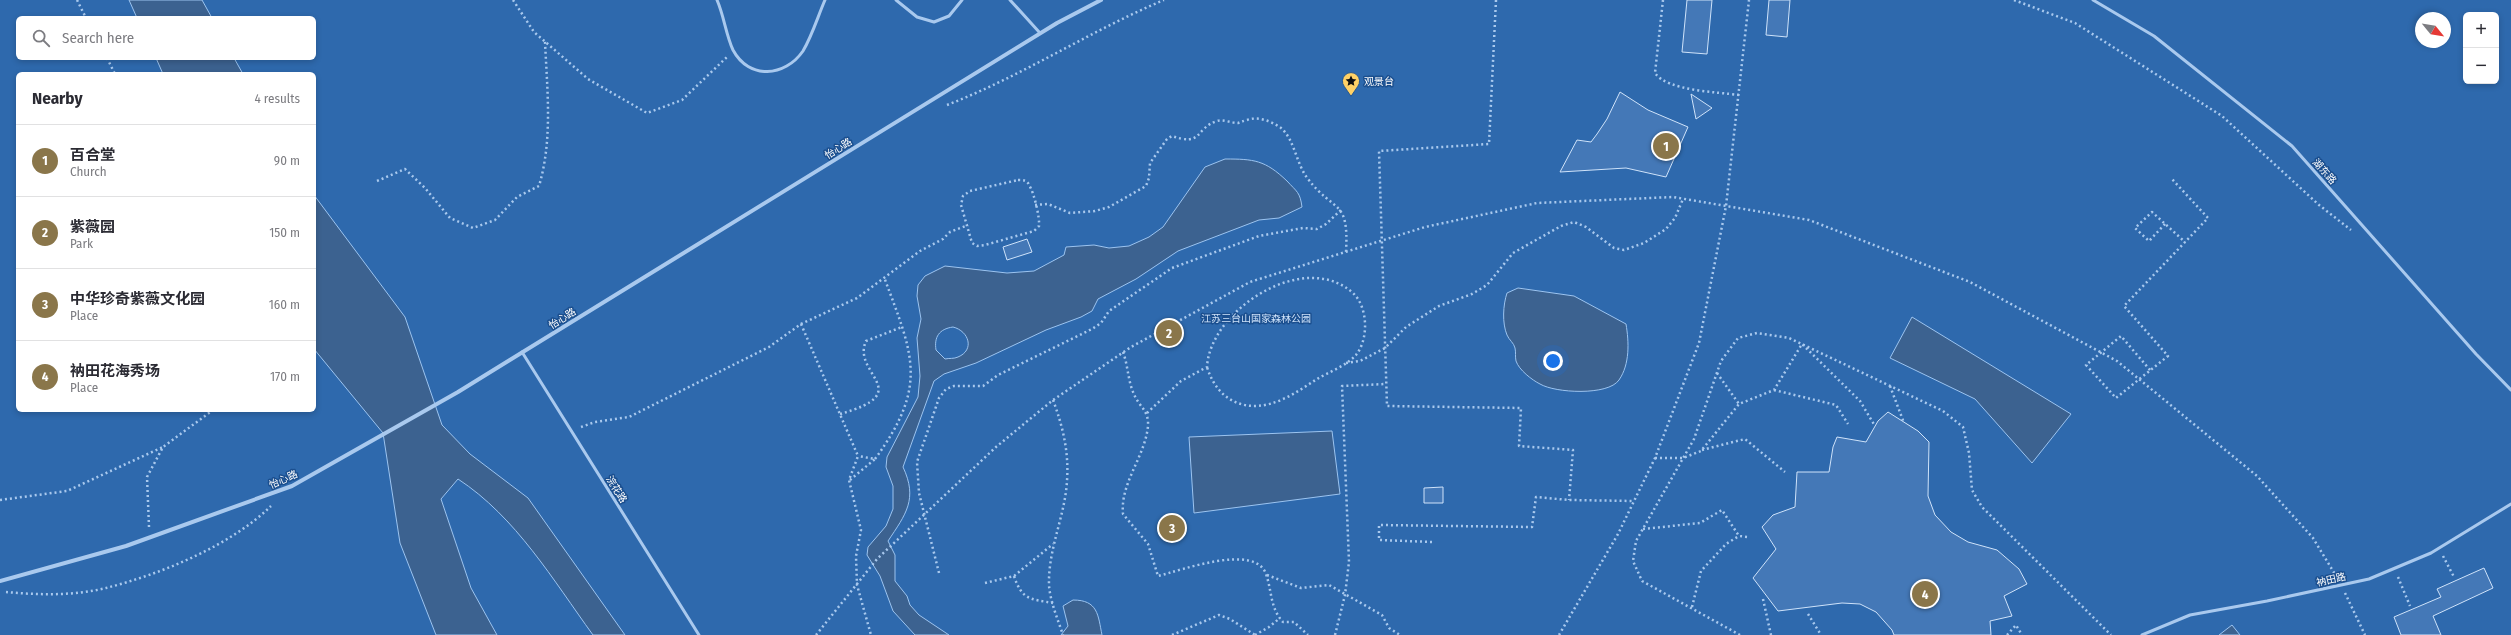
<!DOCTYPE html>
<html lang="en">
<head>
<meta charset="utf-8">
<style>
  body { margin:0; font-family:"Fira Sans Condensed","Noto Sans SC",sans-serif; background:#f7f7f7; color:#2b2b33 }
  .controls { position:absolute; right:12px; top:12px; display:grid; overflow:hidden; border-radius:6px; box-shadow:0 2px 6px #0003 }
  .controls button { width:36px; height:36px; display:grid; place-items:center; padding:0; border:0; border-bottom:1px solid #e1e1e2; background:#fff; color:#2b2b33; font:20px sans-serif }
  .compass { position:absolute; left:2415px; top:12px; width:36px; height:36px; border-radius:50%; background:#fff; box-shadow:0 2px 6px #0003; rotate:120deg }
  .you { position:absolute; left:1553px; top:361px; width:14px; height:14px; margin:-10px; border:3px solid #fff; border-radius:50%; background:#1a73e8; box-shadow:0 0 0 6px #1a73e833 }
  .badge { display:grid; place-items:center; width:26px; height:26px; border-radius:50%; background:#8a764a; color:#fff; font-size:13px; font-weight:700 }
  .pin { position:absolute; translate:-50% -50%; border:2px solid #fff; box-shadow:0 1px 4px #0006 }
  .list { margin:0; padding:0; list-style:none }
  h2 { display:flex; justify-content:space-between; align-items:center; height:52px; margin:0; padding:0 16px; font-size:17px }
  h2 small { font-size:13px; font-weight:400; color:#7c7c81 }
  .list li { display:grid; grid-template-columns:26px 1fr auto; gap:12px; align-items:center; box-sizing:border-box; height:72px; padding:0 16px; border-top:1px solid #e1e1e2 }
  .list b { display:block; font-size:15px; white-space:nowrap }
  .list p { margin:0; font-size:13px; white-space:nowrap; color:#7c7c81 }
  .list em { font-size:13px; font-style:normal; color:#7c7c81 }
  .icon { flex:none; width:22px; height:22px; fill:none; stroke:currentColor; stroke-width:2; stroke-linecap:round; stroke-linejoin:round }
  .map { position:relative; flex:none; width:2511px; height:635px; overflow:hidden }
  .search { position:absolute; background:#fff; box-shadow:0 2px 6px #0003; left:16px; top:16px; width:300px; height:44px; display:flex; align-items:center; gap:10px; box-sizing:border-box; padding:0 14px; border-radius:6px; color:#7c7c81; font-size:15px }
  .panel { position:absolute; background:#fff; box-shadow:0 2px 6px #0003; left:16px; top:72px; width:300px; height:340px; border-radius:6px }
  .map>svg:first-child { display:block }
  .green { fill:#2e69ad; fill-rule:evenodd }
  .water { fill:#3c6290; stroke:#9cc4f0; fill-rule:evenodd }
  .building { fill:#4478b7; stroke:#cfe3fa }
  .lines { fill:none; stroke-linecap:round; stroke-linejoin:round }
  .path { stroke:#a9c9ee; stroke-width:2.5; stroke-dasharray:2 3; stroke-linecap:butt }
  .service { stroke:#a9c9ee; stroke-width:3 }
  .minor { stroke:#a9c9ee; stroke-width:4 }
  .labels { text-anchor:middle; stroke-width:3; stroke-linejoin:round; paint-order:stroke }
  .poi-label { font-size:10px; fill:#fff; stroke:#1b4f8f; text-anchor:start }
  .street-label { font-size:10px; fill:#fff; stroke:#1b4f8f }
  .park-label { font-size:10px; fill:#cfe3fa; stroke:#1b4f8f }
</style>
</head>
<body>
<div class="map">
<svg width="2511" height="635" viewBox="0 0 2511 635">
  <rect width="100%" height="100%" fill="#1b4f8f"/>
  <path class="green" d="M0,0H2511V635H0ZM2466,15H2496V81H2466ZM18,18H314V58H18ZM2421,18H2445V42H2421ZM18,74H314V410H18Z"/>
  <g class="water">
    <path d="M129,0H202L212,18H137Z"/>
    <path d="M156,58H234L243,74H163Z"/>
    <path d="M1225,159C1254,159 1265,160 1287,181C1297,192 1300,192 1302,207L1279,218L1259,220L1178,251L1136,279L1098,299L1092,311L1081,317L1046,330L976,363L944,374L934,381L903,467C918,499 906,514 888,541L895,555V581L907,596L910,605L919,615L949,635H915L893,611L880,576L867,555L868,547L886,526L893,509V486L886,467L887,457L918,397L920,376L917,338L921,319L917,296L918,285L925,276L945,266L1007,273L1034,271L1064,255L1066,247L1094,245L1109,248L1129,246L1149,237L1163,227L1205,167ZM953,327C969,331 975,350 958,357C954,359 949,358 945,359L936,350C934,337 939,329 953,327Z"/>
    <path d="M314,195L405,317L442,425L470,454L528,498L625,635H593C553,580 516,517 458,479L441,499L471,588L497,635H436L400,543L383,433L314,349Z"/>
    <path d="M1518,288L1574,296L1626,324C1629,342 1630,364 1619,380C1608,396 1555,393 1540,384C1532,380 1519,370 1516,361C1515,357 1516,352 1515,348C1514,343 1509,340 1507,335C1502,323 1503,305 1507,293Z"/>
    <path d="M1912,317L2071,414L2032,463L1975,399L1890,358Z"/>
    <path d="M1332,431L1340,494L1194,513L1189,437Z"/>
    <path d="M1073,600C1098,600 1098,615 1102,635H1061L1068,626L1063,606Z"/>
    <path d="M2232,625L2240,635H2219Z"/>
  </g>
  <g class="building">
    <path d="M1687,0H1712L1707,54L1682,52Z"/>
    <path d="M1769,0H1790L1787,37L1766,35Z"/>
    <path d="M1620,92L1648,110L1688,127L1666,177L1626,168L1560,172L1577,140L1591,142L1597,134L1607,119Z"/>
    <path d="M1691,94L1712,108L1696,119Z"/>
    <path d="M1027,239L1032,252L1007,260L1003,247Z"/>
    <path d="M1888,412L1918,431L1929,442L1928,496L1935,515L1951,532L1968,542L1997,550L2019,569L2027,584L2004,596L2012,616L1990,621L1991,635H1894L1892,630L1876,612L1860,604L1842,603L1778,611L1753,578L1776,549L1762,527L1773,515L1795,507L1797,472H1829L1833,447L1837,437L1866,442L1878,421Z"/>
    <path d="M1443,487V503H1424V488Z"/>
    <path d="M2484,568L2493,588L2433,616L2441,635H2401L2394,617L2441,597L2437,589Z"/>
  </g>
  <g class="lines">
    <g class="path">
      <path d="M77,0L86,18"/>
      <path d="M513,0L534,32L588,79L647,113L682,100L727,57"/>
      <path d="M1496,0L1489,144L1379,151L1387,406L1521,408L1519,446L1573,450L1569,500"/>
      <path d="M1663,0L1655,73C1667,91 1718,92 1739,95"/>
      <path d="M2014,0L2075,23L2222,116L2319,205L2351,230"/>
      <path d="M107,58L115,74"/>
      <path d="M947,105C1022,76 1090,31 1164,0"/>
      <path d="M1018,180C1023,180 1027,180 1029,185C1034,192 1040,218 1039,226L1034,231L985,245L977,246L972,243L961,205L963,196L970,191Z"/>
      <path d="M377,181L405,169L425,188L450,218L473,228L495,220L517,197L539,186C553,139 547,89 545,41"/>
      <path d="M1035,205L1048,204L1070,213L1095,211L1109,207L1146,186L1149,178L1150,163L1167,139L1172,136C1203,147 1195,128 1217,121C1223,119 1231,123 1238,123C1241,122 1243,121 1247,120C1258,116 1271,121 1281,128C1295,140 1296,164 1308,179C1335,214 1349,198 1346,252"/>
      <path d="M2165,224L2149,241L2135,228L2152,212L2185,242"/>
      <path d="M801,324L858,456L849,480L861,530L856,556L857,585L871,635"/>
      <path d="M1123,352C1128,365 1128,382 1134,394C1139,407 1149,410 1148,426C1145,457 1120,483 1123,514L1148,544L1158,576C1182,570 1255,543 1266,574C1272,591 1270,608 1283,622H1294L1308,635"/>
      <path d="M1346,363L1360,361L1385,348L1406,327L1439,306L1472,294L1487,285L1513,253L1561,226L1574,222L1586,227L1614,248L1624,250L1644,243L1666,229L1675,218L1683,199"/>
      <path d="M2150,370L2121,336L2086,365L2116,398L2168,356L2124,306L2208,218L2171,178"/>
      <path d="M1717,373L1739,404"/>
      <path d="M1890,386L1904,423"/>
      <path d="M1774,390L1836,405L1848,424"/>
      <path d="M1053,400C1063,427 1069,452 1067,481C1065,516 1048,549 1049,585C1050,601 1058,620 1063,635"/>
      <path d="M1147,413L1181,381L1207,367C1210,310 1304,249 1353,293C1368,307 1369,339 1356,355C1346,366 1329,372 1317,379C1306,386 1295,394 1283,399C1249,415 1218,403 1207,367"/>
      <path d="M840,414C918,392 851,374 866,341L902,327"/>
      <path d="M581,427L595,422L629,417L769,347L801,324L857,298L920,251L943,239L950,232L968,225"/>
      <path d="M1702,450L1745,439L1785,472"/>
      <path d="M1655,458H1683L1701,451L1739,404L1774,390L1802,344L1860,401L1875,426"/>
      <path d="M875,459C929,385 913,355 884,277"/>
      <path d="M850,480L875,459L858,456"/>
      <path d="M0,500L67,491L163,447"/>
      <path d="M149,527L147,477L163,447L213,410"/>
      <path d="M1643,529L1700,523L1722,510L1739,536L1748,537"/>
      <path d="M1432,542L1379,540V525L1532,527L1536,497L1569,500L1634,501"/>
      <path d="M2443,556L2454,577"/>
      <path d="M939,573L919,493L917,462L939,398L946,389L954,386H983L998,375L1092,329L1101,323L1109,311L1172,268L1259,236L1303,228L1317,229L1326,224L1341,210"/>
      <path d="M1267,575L1301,588L1329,585L1382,615L1389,628L1400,635"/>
      <path d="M1014,576C1022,600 1030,599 1053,603"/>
      <path d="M2398,577L2410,606"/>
      <path d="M985,583L1014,576L1053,544"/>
      <path d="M6,592C38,595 74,596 106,588C161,574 230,546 271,506"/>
      <path d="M2345,593L2365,635"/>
      <path d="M1763,599L1771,635"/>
      <path d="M1692,607L1701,571L1726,544L1739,536"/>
      <path d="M1808,614L1821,635"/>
      <path d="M816,635L877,559L996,447L1053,400L1131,347L1250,282L1425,227L1537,203L1673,197L1809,220L1970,282L2117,361L2257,476L2313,538L2336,576"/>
      <path d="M1172,635L1219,615L1230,619L1255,635"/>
      <path d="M1255,635L1269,627L1280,618"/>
      <path d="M1335,635L1345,595L1349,562L1342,386L1386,384"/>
      <path d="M1559,635L1618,534L1655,458L1699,343L1726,206L1749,0"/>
      <path d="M1740,635L1642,581L1633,561L1636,541L1694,439L1721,361L1738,338L1757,333L1789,338L1943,411L1963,427L1969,453L1972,490L1982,507L2111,635"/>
      <path d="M2007,635L2016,625L2022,635"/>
    </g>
    <g class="service">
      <path d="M717,0C724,16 726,35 733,50C749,80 785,77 803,51C812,36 818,16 825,0"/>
      <path d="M896,0L917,17L934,22L949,16L962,0"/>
      <path d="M1010,0L1040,33"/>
      <path d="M2093,0L2154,36L2292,146L2476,354L2511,390"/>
      <path d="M522,352L699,635"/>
      <path d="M2142,635L2190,615L2267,601L2369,579L2431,553L2511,504"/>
    </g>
    <path class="minor" d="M0,581L126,546L292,486L458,392L1057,23L1101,0"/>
  </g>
  <defs>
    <g id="sight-pin" transform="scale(0.9)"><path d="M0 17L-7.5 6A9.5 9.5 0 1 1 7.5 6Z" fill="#ffd166" stroke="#1b4f8f"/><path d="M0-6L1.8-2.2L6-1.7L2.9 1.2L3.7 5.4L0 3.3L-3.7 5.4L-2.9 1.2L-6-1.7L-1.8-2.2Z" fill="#111"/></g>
  </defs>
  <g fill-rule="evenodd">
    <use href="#sight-pin" x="1351" y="81"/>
  </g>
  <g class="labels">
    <g class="poi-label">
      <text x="1364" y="85">观景台</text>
    </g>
    <g class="street-label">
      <text transform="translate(838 148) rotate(-32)" y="4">怡心路</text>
      <text transform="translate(2325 171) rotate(48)" y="4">湖东路</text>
      <text transform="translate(562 318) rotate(-32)" y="4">怡心路</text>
      <text transform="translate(283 479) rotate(-24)" y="4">怡心路</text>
      <text transform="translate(617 489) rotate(58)" y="4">浣花路</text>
      <text transform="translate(2331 579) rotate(-13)" y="4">衲田路</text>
    </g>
    <g class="park-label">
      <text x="1256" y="322">江苏三台山国家森林公园</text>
    </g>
  </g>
</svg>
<div class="controls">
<button>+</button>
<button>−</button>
</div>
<svg class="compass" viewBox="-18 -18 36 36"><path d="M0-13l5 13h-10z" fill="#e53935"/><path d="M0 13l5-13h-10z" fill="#7c7c81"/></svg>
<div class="you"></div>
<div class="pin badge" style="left:1666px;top:146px">1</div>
<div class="pin badge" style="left:1169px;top:333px">2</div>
<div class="pin badge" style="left:1172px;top:528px">3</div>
<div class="pin badge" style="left:1925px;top:594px">4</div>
<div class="search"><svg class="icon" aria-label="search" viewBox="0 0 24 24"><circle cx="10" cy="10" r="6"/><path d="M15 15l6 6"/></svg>Search here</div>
<section class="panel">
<h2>Nearby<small>4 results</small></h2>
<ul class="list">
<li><span class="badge">1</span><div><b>百合堂</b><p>Church</p></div><em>90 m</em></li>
<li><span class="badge">2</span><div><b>紫薇园</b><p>Park</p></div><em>150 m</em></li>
<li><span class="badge">3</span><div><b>中华珍奇紫薇文化园</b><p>Place</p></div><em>160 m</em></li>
<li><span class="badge">4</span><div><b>衲田花海秀场</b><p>Place</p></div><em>170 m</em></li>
</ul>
</section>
</div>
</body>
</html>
